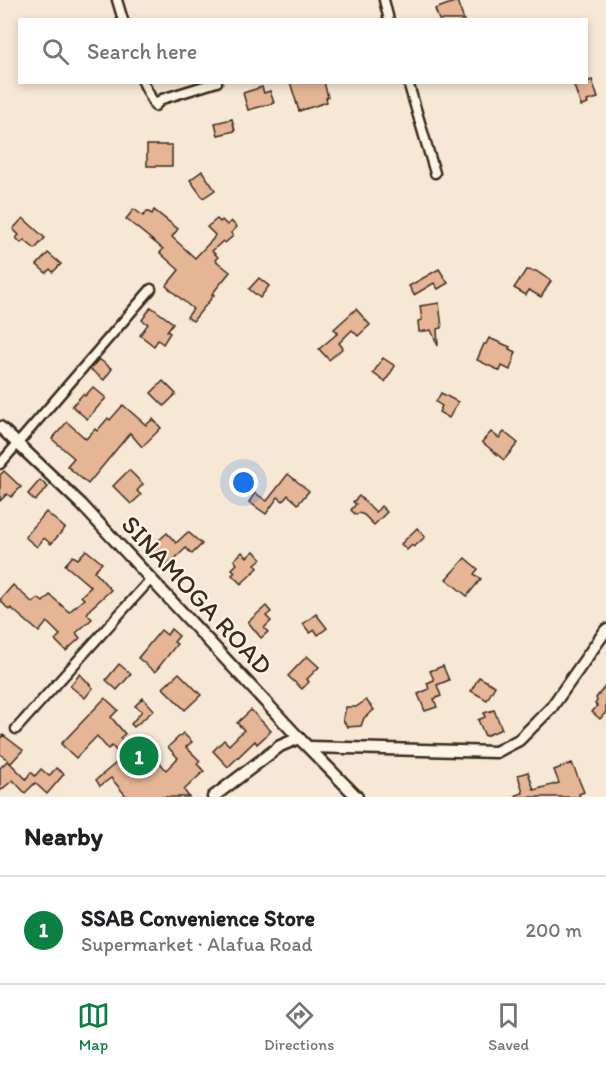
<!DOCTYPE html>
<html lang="en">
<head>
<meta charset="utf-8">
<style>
  body { margin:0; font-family:Itim,sans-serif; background:#f2f2f2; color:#202124 }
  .you { position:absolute; left:244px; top:483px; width:21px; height:21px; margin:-15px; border:4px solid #fff; border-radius:50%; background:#1a73e8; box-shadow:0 0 0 9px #1a73e833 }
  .badge { display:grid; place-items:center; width:39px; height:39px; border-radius:50%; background:#0b8043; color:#fff; font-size:20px; font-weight:700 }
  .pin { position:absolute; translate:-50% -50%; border:3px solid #fff; box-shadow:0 2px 6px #0006 }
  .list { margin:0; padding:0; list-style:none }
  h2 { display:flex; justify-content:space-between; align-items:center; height:78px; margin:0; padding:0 24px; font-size:26px }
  h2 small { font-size:20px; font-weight:400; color:#757577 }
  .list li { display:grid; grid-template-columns:39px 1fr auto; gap:18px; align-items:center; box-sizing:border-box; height:108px; padding:0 24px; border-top:2px solid #e0e0e0 }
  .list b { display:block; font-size:22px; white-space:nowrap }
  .list p { margin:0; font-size:20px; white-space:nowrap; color:#757577 }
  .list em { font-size:20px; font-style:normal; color:#757577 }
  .icon { flex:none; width:33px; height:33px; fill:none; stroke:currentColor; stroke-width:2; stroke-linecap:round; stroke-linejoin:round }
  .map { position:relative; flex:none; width:606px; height:797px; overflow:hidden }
  .search { position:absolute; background:#fff; box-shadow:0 3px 9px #0003; left:18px; right:18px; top:18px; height:66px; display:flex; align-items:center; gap:15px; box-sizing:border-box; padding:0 21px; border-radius:0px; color:#757577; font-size:22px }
  .sheet { height:186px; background:#fff }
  nav { display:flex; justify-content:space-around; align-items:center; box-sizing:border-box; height:84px; border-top:2px solid #e0e0e0; background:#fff; font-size:16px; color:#757577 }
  nav a { display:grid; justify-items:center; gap:3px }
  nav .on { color:#0b8043 }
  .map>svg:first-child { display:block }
  .building { fill:#e5b596; stroke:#3b2a1e; stroke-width:1.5 }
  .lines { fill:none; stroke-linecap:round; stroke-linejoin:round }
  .minor-casing { stroke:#3b2a1e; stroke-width:13 }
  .tertiary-casing { stroke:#3b2a1e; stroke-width:15 }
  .minor { stroke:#fcf5e5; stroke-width:8 }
  .tertiary { stroke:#fcf5e5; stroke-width:10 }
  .labels { text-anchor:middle; stroke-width:4.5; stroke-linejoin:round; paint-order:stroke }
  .street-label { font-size:26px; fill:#3b2a1e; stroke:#fcf5e5 }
</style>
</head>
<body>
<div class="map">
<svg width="606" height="797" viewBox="0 0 606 797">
  <rect width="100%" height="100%" fill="#f7e8d5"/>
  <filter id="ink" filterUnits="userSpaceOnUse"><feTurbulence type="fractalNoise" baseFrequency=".0167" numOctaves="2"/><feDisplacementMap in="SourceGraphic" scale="12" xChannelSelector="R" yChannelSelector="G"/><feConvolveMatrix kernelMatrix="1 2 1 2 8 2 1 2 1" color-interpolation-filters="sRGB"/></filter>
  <g filter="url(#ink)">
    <g class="building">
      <path d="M457,1L464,20H439L435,9Z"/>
      <path d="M592,80L598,98L587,101L588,104L581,106L574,86Z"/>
      <path d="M290,82H324L328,97L326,98L327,102L299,111Z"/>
      <path d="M262,87L264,93L270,91L274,103L248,110L243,93Z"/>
      <path d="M232,119L235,131L218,135L215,123Z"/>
      <rect x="147" y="145" width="25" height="21"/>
      <path d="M202,171L215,190L203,198L190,180Z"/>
      <path d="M134,209L143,216L147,211L152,214L154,210L178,229L172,237L195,258L213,239L215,235L207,227L217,219L220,222L222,220L227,225L231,221L237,227L231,233L233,236L225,243L223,241L212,251L218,257L215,260L230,272L212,294L214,295L193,321L187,317L193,309L166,286L179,270L160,253L163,249L126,219Z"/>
      <path d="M23,218L45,238L35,249L24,240L21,243L16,238L19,235L13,229Z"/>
      <path d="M48,253L61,264L53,272L50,269L46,273L37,265Z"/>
      <path d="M439,269L448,283L438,289L434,283L414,295L409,286Z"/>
      <path d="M526,270L536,271L551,281L541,297L529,290L526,295L514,288Z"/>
      <path d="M259,278L269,286L260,298L249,289Z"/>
      <path d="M439,303L442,328L437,329L438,346L431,330L419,332L418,321L422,320L420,306Z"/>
      <path d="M151,307L173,323L167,331L170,333L163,344L158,340L154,346L140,335L148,324L142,320Z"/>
      <path d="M356,309L370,325L358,336L352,330L339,343L343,348L329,360L319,349L338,333L334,329Z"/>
      <path d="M489,338L510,347L509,349L516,352L510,370L502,366L500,371L477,360L484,344H486Z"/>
      <path d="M383,358L395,366L385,382L373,373Z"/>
      <path d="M99,359L112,369L104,380L90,369Z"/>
      <path d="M163,381L176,394L164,406L151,393Z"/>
      <path d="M93,387L106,398L87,419L72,406L83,394L85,396Z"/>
      <path d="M441,393L458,402L449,418L439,412L442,406L436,402Z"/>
      <path d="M123,405L146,425L153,419L161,428L142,447L130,433L88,484L67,466L74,458L52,439L67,422L86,439L95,429L97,431L108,418L110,420Z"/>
      <path d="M491,432L499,438L504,432L518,443L504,460L482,442Z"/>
      <path d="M129,470L143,484L137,491L141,495L131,504L113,486Z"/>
      <path d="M4,471L21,487L11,497L7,494L0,501V475Z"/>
      <path d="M288,474L309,491L298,504L288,495L283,501L278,497L266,514L249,502L255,493L267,501Z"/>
      <path d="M40,480L48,487L35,501L28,494Z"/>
      <path d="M359,496L376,512L381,506L387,512L374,525L364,515L359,513L356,515L351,510L356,504L353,502Z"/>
      <path d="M46,512L65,528L51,544L44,538L37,547L25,537Z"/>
      <path d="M417,528L425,537L414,547L412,545L407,550L401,544Z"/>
      <path d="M188,532L202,544L192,554L186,548L167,566L150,548L167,533L176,543Z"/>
      <path d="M86,550L102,563L94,571L111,590L90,609L87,614L92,619L76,633L80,638L66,651L55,640L60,635L47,622L39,632L11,608L9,610L0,600L13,585L33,603L38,598L43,602L50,595L69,612L84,599L81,596L91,587L65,565L73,556L78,559Z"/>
      <path d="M254,551L261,559L255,564L258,568L241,584L232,575L235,572L232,569L237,564L234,560L242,552L247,557Z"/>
      <path d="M465,558L478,569L474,574L481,579L467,596L446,579Z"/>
      <path d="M266,606L271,612L266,616L271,621L264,628L268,632L261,638L248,622Z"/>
      <path d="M316,614L327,628L318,635L315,630L310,633L303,624Z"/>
      <path d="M171,629L179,636L174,642L177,644L155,672L138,658L161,630L167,635Z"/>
      <path d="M307,656L319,667L307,679L309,682L302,689L288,676Z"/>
      <path d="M119,664L131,674L117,690L106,680Z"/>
      <path d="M443,666L449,680L437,685L441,696L434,699L437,707L425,711L418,694L429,689L427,683L434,680L430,671Z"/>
      <path d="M179,673L201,695L185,710L163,688Z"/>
      <path d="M80,674L93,688L85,698L70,686Z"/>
      <path d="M479,677L495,686L487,700L471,691Z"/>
      <path d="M606,685V712L600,719L592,712L597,706L595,704L597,701L596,698Z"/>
      <path d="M105,698L118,710L111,717L125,734L120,738L131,750L142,741L166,770L178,758L168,747L183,733L192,742L186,747L200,761L197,764L204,771L184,790L189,797H127L111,778L100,786L96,780L122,758L112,746L108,749L97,736L76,758L61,744Z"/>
      <path d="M143,698L154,710L134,727L131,724L142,711L135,706Z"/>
      <path d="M366,700L374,710L364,718L361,726L347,727L343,720L346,707H356Z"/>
      <path d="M251,710L271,731L257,744L255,741L228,767L213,751L224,740L229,745L244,730L237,723Z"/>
      <path d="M494,710L502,729L485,736L478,720L485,717L484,713Z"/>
      <path d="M3,735L23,750L11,763L8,761L26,779L31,772L35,776L41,769L49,776L56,768L64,774L47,794L35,783L25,793L13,780L0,791V768L8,760L0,754V739Z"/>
      <path d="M572,763L584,792L579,794L580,797H516V795L523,793L518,775L528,772L534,790L559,783L554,770Z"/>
    </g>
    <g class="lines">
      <g class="minor-casing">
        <g id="minor">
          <path d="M117,0L123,20"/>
          <path d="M384,0L389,20"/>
          <path d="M143,82L155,106L162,99L217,82"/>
          <path d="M408,82L435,173"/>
          <path d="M0,464L151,289"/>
          <path d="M16,729L151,579"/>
        </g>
      </g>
      <g class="tertiary-casing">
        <g id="tertiary">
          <path d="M0,427L81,504L299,738L357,797"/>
          <path d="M310,747L496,752L519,740L551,708L606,630"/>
          <path d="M213,797L280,746L299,738"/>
        </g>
      </g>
      <use href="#minor" class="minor"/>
      <use href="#tertiary" class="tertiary"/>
    </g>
  </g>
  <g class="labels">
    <g class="street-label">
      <text transform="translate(197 595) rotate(47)" y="9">SINAMOGA ROAD</text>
    </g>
  </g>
</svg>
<div class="you"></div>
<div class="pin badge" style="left:139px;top:756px">1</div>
<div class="search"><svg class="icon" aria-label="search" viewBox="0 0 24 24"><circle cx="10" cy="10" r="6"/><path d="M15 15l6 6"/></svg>Search here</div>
</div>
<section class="sheet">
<h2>Nearby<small></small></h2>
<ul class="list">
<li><span class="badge">1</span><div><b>SSAB Convenience Store</b><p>Supermarket · Alafua Road</p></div><em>200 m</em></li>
</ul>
</section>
<nav>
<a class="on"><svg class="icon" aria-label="map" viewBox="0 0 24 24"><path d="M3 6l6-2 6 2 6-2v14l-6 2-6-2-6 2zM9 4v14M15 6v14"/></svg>Map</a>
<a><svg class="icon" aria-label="directions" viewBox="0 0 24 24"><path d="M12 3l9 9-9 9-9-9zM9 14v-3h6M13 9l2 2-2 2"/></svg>Directions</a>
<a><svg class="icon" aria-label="saved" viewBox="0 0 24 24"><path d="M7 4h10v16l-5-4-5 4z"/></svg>Saved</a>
</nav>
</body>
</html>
